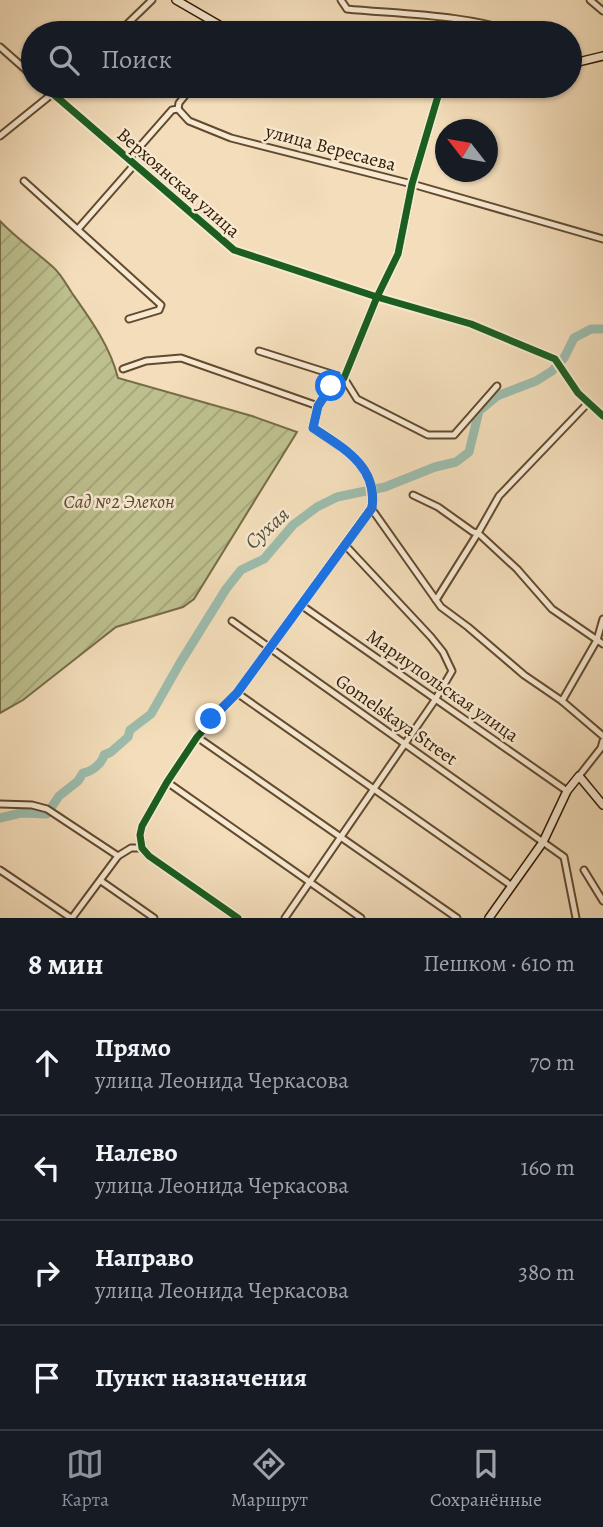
<!DOCTYPE html>
<html lang="ru">
<head>
<meta charset="utf-8">
<style>
  body { margin:0; font-family:Alegreya,serif; background:#242831; color:#f1f3f6 }
  .compass { position:absolute; left:435px; top:119px; width:63px; height:63px; border-radius:50%; background:#171b24; box-shadow:0 2px 5px #0004; rotate:301deg }
  .stop { position:absolute; width:21px; height:21px; margin:-16px; border:5px solid #1a73e8; border-radius:50%; background:#fff }
  .stop.end { background:#1a73e8; border-color:#fff; box-shadow:0 2px 7px #0008 }
  .list { margin:0; padding:0; list-style:none }
  h2 { display:flex; justify-content:space-between; align-items:center; height:91px; margin:0; padding:0 28px; font-size:30px }
  h2 small { font-size:23px; font-weight:400; color:#9ea1a6 }
  .list li { display:grid; grid-template-columns:46px 1fr auto; gap:21px; align-items:center; box-sizing:border-box; height:105px; padding:0 28px; border-top:2px solid #363941 }
  .list b { display:block; font-size:26px; white-space:nowrap }
  .list p { margin:0; font-size:23px; white-space:nowrap; color:#9ea1a6 }
  .list em { font-size:23px; font-style:normal; color:#9ea1a6 }
  .icon { flex:none; width:38px; height:38px; fill:none; stroke:currentColor; stroke-width:2; stroke-linecap:round; stroke-linejoin:round }
  .map { position:relative; flex:none; width:603px; height:918px; overflow:hidden }
  .search { position:absolute; background:#171b24; box-shadow:0 2px 5px #0004; left:21px; right:21px; top:21px; height:77px; display:flex; align-items:center; gap:18px; box-sizing:border-box; padding:0 24px; border-radius:38px; color:#9ea1a6; font-size:26px }
  .sheet { height:511px; background:#171b24 }
  nav { display:flex; justify-content:space-around; align-items:center; box-sizing:border-box; height:98px; border-top:2px solid #363941; background:#171b24; font-size:19px; color:#9ea1a6 }
  nav a { display:grid; justify-items:center; gap:4px }
  nav .on { color:#8c9099 }
  .map>svg:first-child { display:block }
  .garden { fill:url(#garden-furrows); stroke:#776c47; stroke-width:2 }
  .lines { fill:none; stroke-linecap:round; stroke-linejoin:round }
  .river { stroke:#9cbcac; stroke-width:9 }
  .street-casing { stroke:#624a2e; stroke-width:9 }
  .secondary-casing { stroke:#311900; stroke-width:10 }
  .street { stroke:#f7e9d2; stroke-width:5 }
  .secondary { stroke:#f7e9d2; stroke-width:7 }
  .cycleway-casing { stroke:#f7e9d2; stroke-width:11 }
  .cycleway { stroke:#1b5e20; stroke-width:7 }
  .route { stroke:#1a73e8; stroke-width:9 }
  .labels { text-anchor:middle; stroke-width:5; stroke-linejoin:round; paint-order:stroke }
  .street-label { font-size:19px; fill:#311900; stroke:#f7e9d2 }
  .park-label { font-size:19px; font-style:italic; fill:#5b4b2b; stroke:#f7e9d2 }
  .water-label { font-size:21px; font-style:italic; fill:#56523c; stroke:#f7e9d2 }
</style>
</head>
<body>
<div class="map">
<svg width="603" height="918" viewBox="0 0 603 918">
  <defs>
    <pattern id="garden-furrows" width="10" height="10" patternUnits="userSpaceOnUse" patternTransform="scale(1.75)"><rect width="10" height="10" fill="#bdc08e"/><path d="M-1 1l2-2M0 10L10 0M9 11l2-2" fill="none" stroke="#a3a479"/></pattern>
  </defs>
  <rect width="100%" height="100%" fill="#f3ddba"/>
  <filter id="stains"><feTurbulence type="fractalNoise" baseFrequency=".00286" numOctaves="4"/><feColorMatrix values="0 0 0 0 .2 0 0 0 0 .09 0 0 0 0 .02 0 0 0 .5 -.17"/></filter>
  <radialGradient id="worn" r=".72"><stop offset=".6" stop-color="#630" stop-opacity="0"/><stop offset="1" stop-color="#630" stop-opacity=".3"/></radialGradient>
  <path class="garden" d="M0,221C16,238 35,251 53,267C61,274 66,284 72,293C91,320 110,346 118,378L252,416L297,432L194,599L183,607L116,627L23,700L0,713Z"/>
  <g class="lines">
    <path class="river" d="M0,818L21,813L47,814L59,796L78,781L83,773C91,772 102,764 104,755L111,752L128,737L130,730L151,714L180,663L226,589L241,570L264,559L293,525L317,507L337,497L385,487L435,467L456,462L469,452L479,411L497,396L536,381L552,371L564,358L574,338L591,329H603"/>
    <g class="street-casing">
      <g id="street">
        <path d="M341,0L347,9C397,14 471,15 517,33"/>
        <path d="M590,0L603,11"/>
        <path d="M118,33L152,0"/>
        <path d="M0,47L33,76"/>
        <path d="M570,55L574,56L576,62"/>
        <path d="M44,86L234,250L377,297L471,324L555,359L578,393L603,416"/>
        <path d="M178,109L189,121L231,138L412,184L603,239"/>
        <path d="M0,136L62,86"/>
        <path d="M129,159L172,110L178,109L179,103L193,86"/>
        <path d="M24,181L161,305L159,310L129,319"/>
        <path d="M78,229L135,164"/>
        <path d="M259,351L344,378L357,399L428,435H454L497,386"/>
        <path d="M123,369L146,361L181,358L318,406"/>
        <path d="M413,495L438,507L473,532L478,533L517,569L552,609L603,644"/>
        <path d="M371,508L441,607L468,627L524,675L562,701L603,736"/>
        <path d="M436,600L478,533L499,496L588,403"/>
        <path d="M301,605L567,791"/>
        <path d="M232,621L564,857L576,918"/>
        <path d="M237,693L512,886"/>
        <path d="M562,701L597,640L603,619"/>
        <path d="M197,737L457,918"/>
        <path d="M579,776L601,748L603,741"/>
        <path d="M167,782L361,918"/>
        <path d="M0,804L32,805L47,809L118,856"/>
        <path d="M0,870L71,918"/>
        <path d="M584,870L603,901"/>
        <path d="M101,881L154,918"/>
        <path d="M72,918L118,856L131,848H142"/>
        <path d="M285,918L435,700L452,671L443,652L431,637L345,545"/>
      </g>
    </g>
    <g class="secondary-casing">
      <g id="secondary">
        <path d="M176,0L233,33"/>
        <path d="M570,64L603,56"/>
        <path d="M238,918L149,856L142,848L140,835L142,826L167,782L197,737L237,693L371,508C378,466 343,448 313,427L318,406L331,386L344,378L377,297L398,254L412,184L441,86"/>
        <path d="M489,918L543,842L567,791L579,776L603,805"/>
      </g>
    </g>
    <use href="#street" class="street"/>
    <use href="#secondary" class="secondary"/>
    <g class="cycleway-casing">
      <g id="cycleway">
        <path d="M44,86L234,250L377,297L471,324L555,359L578,393L603,416"/>
        <path d="M238,918L149,856L142,848L140,835L142,826L167,782L197,737L237,693L371,508C378,466 343,448 313,427L318,406L331,386L344,378L377,297L398,254L412,184L441,86"/>
      </g>
    </g>
    <use href="#cycleway" class="cycleway"/>
  </g>
  <g class="lines">
    <path class="route" d="M211,719L237,693L372,508C378,466 343,448 313,428L318,406L331,386"/>
  </g>
  <g class="labels">
    <g class="street-label">
      <text transform="translate(331 147) rotate(15)" y="7">улица Вересаева</text>
      <text transform="translate(179 182) rotate(41)" y="7">Верхоянская улица</text>
      <text transform="translate(443 685) rotate(35)" y="7">Мариупольская улица</text>
      <text transform="translate(397 719) rotate(35)" y="7">Gomelskaya Street</text>
    </g>
    <g class="park-label">
      <text x="119" y="508">Сад №2 Элекон</text>
    </g>
    <g class="water-label">
      <text transform="translate(267 528) rotate(-42)" y="7">Сухая</text>
    </g>
  </g>
  <rect width="100%" height="100%" filter="url(#stains)"/>
  <rect width="100%" height="100%" fill="url(#worn)"/>
</svg>
<svg class="compass" viewBox="-18 -18 36 36"><path d="M0-13l5 13h-10z" fill="#e53935"/><path d="M0 13l5-13h-10z" fill="#9ea1a6"/></svg>
<div class="stop" style="left:331px;top:386px"></div>
<div class="stop end" style="left:211px;top:719px"></div>
<div class="search"><svg class="icon" aria-label="search" viewBox="0 0 24 24"><circle cx="10" cy="10" r="6"/><path d="M15 15l6 6"/></svg>Поиск</div>
</div>
<section class="sheet">
<h2>8 мин<small>Пешком · 610 m</small></h2>
<ul class="list">
<li><svg class="icon" aria-label="ahead" viewBox="0 0 24 24"><path d="M12 20V5M6 11l6-6 6 6"/></svg><div><b>Прямо</b><p>улица Леонида Черкасова</p></div><em>70 m</em></li>
<li><svg class="icon" aria-label="left" viewBox="0 0 24 24"><path d="M17 20v-9H6M10 6l-5 5 5 5"/></svg><div><b>Налево</b><p>улица Леонида Черкасова</p></div><em>160 m</em></li>
<li><svg class="icon" aria-label="right" viewBox="0 0 24 24"><path d="M7 20v-9h11M14 6l5 5-5 5"/></svg><div><b>Направо</b><p>улица Леонида Черкасова</p></div><em>380 m</em></li>
<li><svg class="icon" aria-label="arrive" viewBox="0 0 24 24"><path d="M6 21V4h12l-3 4 3 4H6"/></svg><div><b>Пункт назначения</b></div></li>
</ul>
</section>
<nav>
<a class="on"><svg class="icon" aria-label="map" viewBox="0 0 24 24"><path d="M3 6l6-2 6 2 6-2v14l-6 2-6-2-6 2zM9 4v14M15 6v14"/></svg>Карта</a>
<a><svg class="icon" aria-label="directions" viewBox="0 0 24 24"><path d="M12 3l9 9-9 9-9-9zM9 14v-3h6M13 9l2 2-2 2"/></svg>Маршрут</a>
<a><svg class="icon" aria-label="saved" viewBox="0 0 24 24"><path d="M7 4h10v16l-5-4-5 4z"/></svg>Сохранённые</a>
</nav>
</body>
</html>
